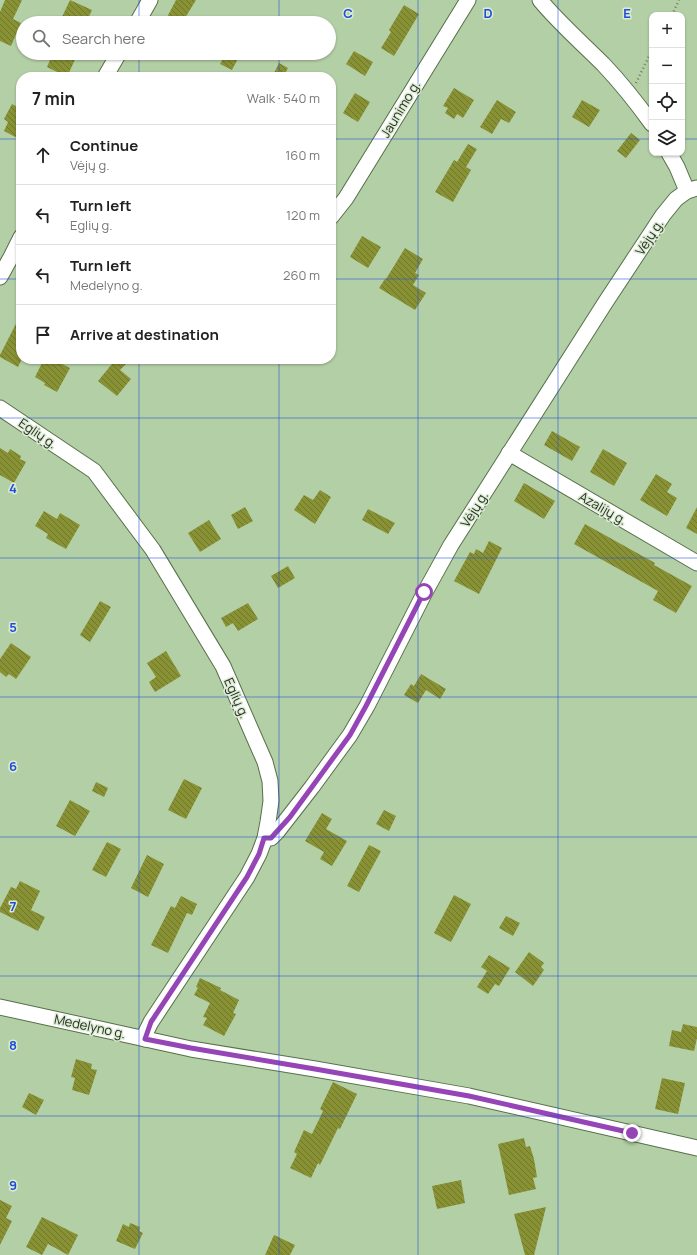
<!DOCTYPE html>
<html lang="en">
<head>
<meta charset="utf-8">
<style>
  body { margin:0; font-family:Manrope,sans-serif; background:#f2f2f2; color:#222 }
  .controls { position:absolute; right:12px; top:12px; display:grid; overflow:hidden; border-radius:8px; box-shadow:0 1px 3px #0004 }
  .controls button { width:36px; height:36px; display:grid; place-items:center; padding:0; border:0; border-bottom:1px solid #e0e0e0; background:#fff; color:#222; font:20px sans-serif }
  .stop { position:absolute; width:12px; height:12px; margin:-9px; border:3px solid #9545b5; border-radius:50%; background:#fff }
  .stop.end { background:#9545b5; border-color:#fff; box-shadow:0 1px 4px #0008 }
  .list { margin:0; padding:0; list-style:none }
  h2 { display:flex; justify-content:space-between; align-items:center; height:52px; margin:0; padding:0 16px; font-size:17px }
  h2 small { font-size:13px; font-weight:400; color:#767676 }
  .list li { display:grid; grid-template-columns:26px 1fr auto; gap:12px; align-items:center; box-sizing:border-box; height:60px; padding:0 16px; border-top:1px solid #e0e0e0 }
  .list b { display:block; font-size:15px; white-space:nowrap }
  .list p { margin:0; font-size:13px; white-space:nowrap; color:#767676 }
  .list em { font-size:13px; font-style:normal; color:#767676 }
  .icon { flex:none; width:22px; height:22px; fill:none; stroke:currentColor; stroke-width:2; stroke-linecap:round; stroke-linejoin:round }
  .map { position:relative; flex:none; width:697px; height:1255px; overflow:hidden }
  .search { position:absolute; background:#fff; box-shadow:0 1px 3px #0004; left:16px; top:16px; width:320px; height:44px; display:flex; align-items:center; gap:10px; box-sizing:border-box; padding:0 14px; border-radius:22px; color:#767676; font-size:15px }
  .panel { position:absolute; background:#fff; box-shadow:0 1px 3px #0004; left:16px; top:72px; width:320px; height:292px; border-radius:16px }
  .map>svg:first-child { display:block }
  .building { fill:url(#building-back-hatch) }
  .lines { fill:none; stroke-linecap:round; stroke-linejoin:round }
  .minor-casing { stroke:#57704a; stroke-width:17 }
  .path { stroke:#6c8062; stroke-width:2.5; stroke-dasharray:1 3; stroke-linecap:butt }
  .minor { stroke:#fff; stroke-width:15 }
  .route { stroke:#9545b5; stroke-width:5 }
  .grid { fill:none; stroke:#1d4ed8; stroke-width:1; stroke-opacity:0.55 }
  .labels { text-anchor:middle; stroke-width:3; stroke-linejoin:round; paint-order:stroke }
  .street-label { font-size:13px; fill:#1f2919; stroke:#ddebd5 }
  .grid-label { font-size:13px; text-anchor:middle; font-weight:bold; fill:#1d4ed8; stroke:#ddebd5; stroke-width:3; stroke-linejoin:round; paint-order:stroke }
</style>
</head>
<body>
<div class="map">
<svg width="697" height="1255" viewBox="0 0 697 1255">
  <defs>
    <pattern id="building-back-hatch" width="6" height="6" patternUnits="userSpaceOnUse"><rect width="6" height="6" fill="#889235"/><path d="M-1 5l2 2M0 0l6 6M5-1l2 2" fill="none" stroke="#6f772c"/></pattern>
  </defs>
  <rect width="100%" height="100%" fill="#b3cfa5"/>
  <g class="building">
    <path d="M5,0H22L13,19L21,23L11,46L0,41V12Z"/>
    <path d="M70,0L92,10L86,23H66L67,20L62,17Z"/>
    <path d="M176,0H196L182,23H164Z"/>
    <path d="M404,5L419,14L394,56L381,48L391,32L389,30Z"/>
    <path d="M354,51L373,62L365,76L346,64Z"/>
    <path d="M53,53H78L67,77L47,67Z"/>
    <path d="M226,53H241L232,70L220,64Z"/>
    <path d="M279,63L288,68L283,77H272Z"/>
    <path d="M454,88L474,100L463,118L457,114L454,119L445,113L448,108L443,106Z"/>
    <path d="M355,93L370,102L358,122L343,113Z"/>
    <path d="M497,100L516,112L509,123L501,119L492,134L480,127Z"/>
    <path d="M582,100L600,110L589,127L572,117Z"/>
    <path d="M12,104L21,109V140L4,131L8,122L4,119Z"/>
    <path d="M631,133L640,140L626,158L617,151Z"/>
    <path d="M468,144L477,149L466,167L471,170L453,202L435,192L454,160L457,162Z"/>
    <path d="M362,236L381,247L368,268L350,257Z"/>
    <path d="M405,248L423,259L415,273L419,275L413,285L426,293L415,310L379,288L385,279H386Z"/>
    <path d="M21,314V361L18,367L0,357V355Z"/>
    <path d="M44,359H52L70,368L57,392L44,385L45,383L35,377Z"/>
    <path d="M116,359H131L120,370L131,379L117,396L98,381Z"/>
    <path d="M552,431L580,447L572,461L544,445Z"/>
    <path d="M0,448L8,453L10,449L21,456L20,459L26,462L14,483L0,475Z"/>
    <path d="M603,449L627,463L614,486L590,472Z"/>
    <path d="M656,474L672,484L667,492L677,498L667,516L640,500Z"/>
    <path d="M524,483L555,501L544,519L514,501Z"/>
    <path d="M320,490L331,497L315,524L294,510L304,495L313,500Z"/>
    <path d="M245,507L253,521L238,529L231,515Z"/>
    <path d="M697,507V534L686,528Z"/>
    <path d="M368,509L395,523L388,534L362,520Z"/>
    <path d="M44,511L57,519L60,513L80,525L66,549L46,538L48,534L35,526Z"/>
    <path d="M209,520L221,539L200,552L188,533Z"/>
    <path d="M585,524L655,563L654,565L692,586L676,613L653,600L658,591L574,544Z"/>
    <path d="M489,541L502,548L479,594L454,581L470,552L474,554L476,549L483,553Z"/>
    <path d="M288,566L295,578L278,588L271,576Z"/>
    <path d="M100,601L111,607L90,642L80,635Z"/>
    <path d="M248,603L258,619L238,631L233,623L226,627L221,618Z"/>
    <path d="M11,643L31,657L16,679L9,674L6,677L0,672V659Z"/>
    <path d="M166,651L181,676L155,692L149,682L156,677L147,663Z"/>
    <path d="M421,674L446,689L440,699L426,690L418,703L404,695L411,684L414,686Z"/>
    <path d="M184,779L202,788L186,819L168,810Z"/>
    <path d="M96,782L108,788L104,797L92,791Z"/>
    <path d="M70,800L90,811L75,836L56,826Z"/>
    <path d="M384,810L396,816L389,831L376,824Z"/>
    <path d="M322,813L332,819L326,829L347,841L332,866L320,859L324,852L305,841Z"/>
    <path d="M107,842L121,849L106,877L92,870Z"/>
    <path d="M369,845L381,851L359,892L347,886Z"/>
    <path d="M147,855L164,864L148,897L131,888Z"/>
    <path d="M20,881L40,891L31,910L45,917L38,931L0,912V908L11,887L16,889Z"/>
    <path d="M454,895L471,904L451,942L434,933Z"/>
    <path d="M181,896L197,904L192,915L187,913L168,953L151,945L171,906L175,908Z"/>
    <path d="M506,916L520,923L513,936L499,928Z"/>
    <path d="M529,952L544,963L541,967L544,970L533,986L515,972Z"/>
    <path d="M489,955L510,968L499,986L495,984L488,994L477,987L487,971L481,967Z"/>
    <path d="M200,978L221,988L220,990L239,1000L233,1013L236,1014L224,1036L203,1025L207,1018L203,1017L210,1003L194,995L198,988L196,987Z"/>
    <path d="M683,1024L697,1027V1038L694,1051L669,1046L672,1030L681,1032Z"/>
    <path d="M76,1059L92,1064L91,1069L97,1070L89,1095L72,1090L75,1078L71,1077Z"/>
    <path d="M662,1078L685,1083L678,1114L655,1109Z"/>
    <path d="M333,1082L357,1094L340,1129L338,1128L320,1165L318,1163L311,1178L290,1168L297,1154L294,1152L304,1130L312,1134L323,1111L320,1109Z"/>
    <path d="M29,1093L44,1100L36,1115L22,1107Z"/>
    <path d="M524,1138L526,1147L530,1146L534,1159L537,1177L533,1178L536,1189L509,1195L498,1144Z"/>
    <path d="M461,1180L465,1203L437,1209L432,1186Z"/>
    <path d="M0,1200L12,1206L6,1218L12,1221L0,1245Z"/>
    <path d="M546,1207L534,1255H525L514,1214Z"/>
    <path d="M42,1217L78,1235L68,1255L48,1244L42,1255L26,1247Z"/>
    <path d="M130,1223L140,1227L139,1231L143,1233L135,1249L116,1241L123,1224L129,1227Z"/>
    <path d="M274,1235L295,1245L290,1255H265Z"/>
  </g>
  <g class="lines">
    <g class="minor-casing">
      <g id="minor">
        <path d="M540,0C559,23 582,43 603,64C621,83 637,103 652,124"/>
        <path d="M137,23L150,0"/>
        <path d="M105,77L119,53"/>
        <path d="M669,153L677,167L687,191"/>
        <path d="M331,217L346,198L468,0"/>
        <path d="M0,277L11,257L21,237"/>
        <path d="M0,408L94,471L153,550L223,666L265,762L270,781L271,801L268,822L265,838L259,854L247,877L151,1022L146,1032L145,1039"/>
        <path d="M509,453L697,563"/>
        <path d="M265,838H271L277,832L312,787L350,735L367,706L425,592L451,545L605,303L663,215L676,199L687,191L697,188"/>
        <path d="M0,1007L191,1049L315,1069L469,1096L697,1148"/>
      </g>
    </g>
    <g class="path">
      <path d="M672,15L679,0"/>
      <path d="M636,83L652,50"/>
    </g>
    <use href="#minor" class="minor"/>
  </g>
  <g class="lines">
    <path class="route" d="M424,592L366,706L350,735L290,817L271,838H264L259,854L247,877L151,1022L145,1039L191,1048L315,1069L469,1096L632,1133"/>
  </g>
  <path class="grid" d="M139,0V23M279,0V23M418,0V1255M558,0V1255M139,53V77M279,53V77M0,139H21M331,139H652M682,139H697M0,279H21M331,279H697M139,359V1255M279,359V1255M0,418H697M0,558H697M0,697H697M0,837H697M0,976H697M0,1116H697"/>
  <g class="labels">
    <g class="street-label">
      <text transform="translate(400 109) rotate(-59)" y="5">Jaunimo g.</text>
      <text transform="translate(649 237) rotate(-57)" y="5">Vėjų g.</text>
      <text transform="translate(38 433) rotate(34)" y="5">Eglių g.</text>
      <text transform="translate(603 508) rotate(30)" y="5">Azalijų g.</text>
      <text transform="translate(474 509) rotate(-58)" y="5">Vėjų g.</text>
      <text transform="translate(237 698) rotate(66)" y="5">Eglių g.</text>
      <text transform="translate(90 1026) rotate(12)" y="5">Medelyno g.</text>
    </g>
  </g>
  <g class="grid-label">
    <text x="348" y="18">C</text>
    <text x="488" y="18">D</text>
    <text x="627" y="18">E</text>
    <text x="13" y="493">4</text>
    <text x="13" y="632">5</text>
    <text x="13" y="771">6</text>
    <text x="13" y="911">7</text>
    <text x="13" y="1050">8</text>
    <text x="13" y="1190">9</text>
  </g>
</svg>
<div class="controls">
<button>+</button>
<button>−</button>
<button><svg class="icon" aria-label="locate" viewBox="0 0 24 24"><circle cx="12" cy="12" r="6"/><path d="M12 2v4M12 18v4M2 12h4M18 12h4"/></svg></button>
<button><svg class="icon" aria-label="layers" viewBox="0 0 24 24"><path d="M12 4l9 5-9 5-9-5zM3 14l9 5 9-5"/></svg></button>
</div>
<div class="stop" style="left:424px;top:592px"></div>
<div class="stop end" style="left:632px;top:1133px"></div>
<div class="search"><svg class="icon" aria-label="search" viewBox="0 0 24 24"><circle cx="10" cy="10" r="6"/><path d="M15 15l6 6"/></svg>Search here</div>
<section class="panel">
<h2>7 min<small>Walk · 540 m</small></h2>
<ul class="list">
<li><svg class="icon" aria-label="ahead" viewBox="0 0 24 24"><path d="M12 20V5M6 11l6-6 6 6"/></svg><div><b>Continue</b><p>Vėjų g.</p></div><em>160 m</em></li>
<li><svg class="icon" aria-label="left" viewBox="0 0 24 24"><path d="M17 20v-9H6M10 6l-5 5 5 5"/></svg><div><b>Turn left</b><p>Eglių g.</p></div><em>120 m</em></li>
<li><svg class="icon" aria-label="left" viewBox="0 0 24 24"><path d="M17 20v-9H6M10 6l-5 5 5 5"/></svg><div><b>Turn left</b><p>Medelyno g.</p></div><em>260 m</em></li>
<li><svg class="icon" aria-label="arrive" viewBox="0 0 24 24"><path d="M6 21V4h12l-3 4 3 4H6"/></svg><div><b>Arrive at destination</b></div></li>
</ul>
</section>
</div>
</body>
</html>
